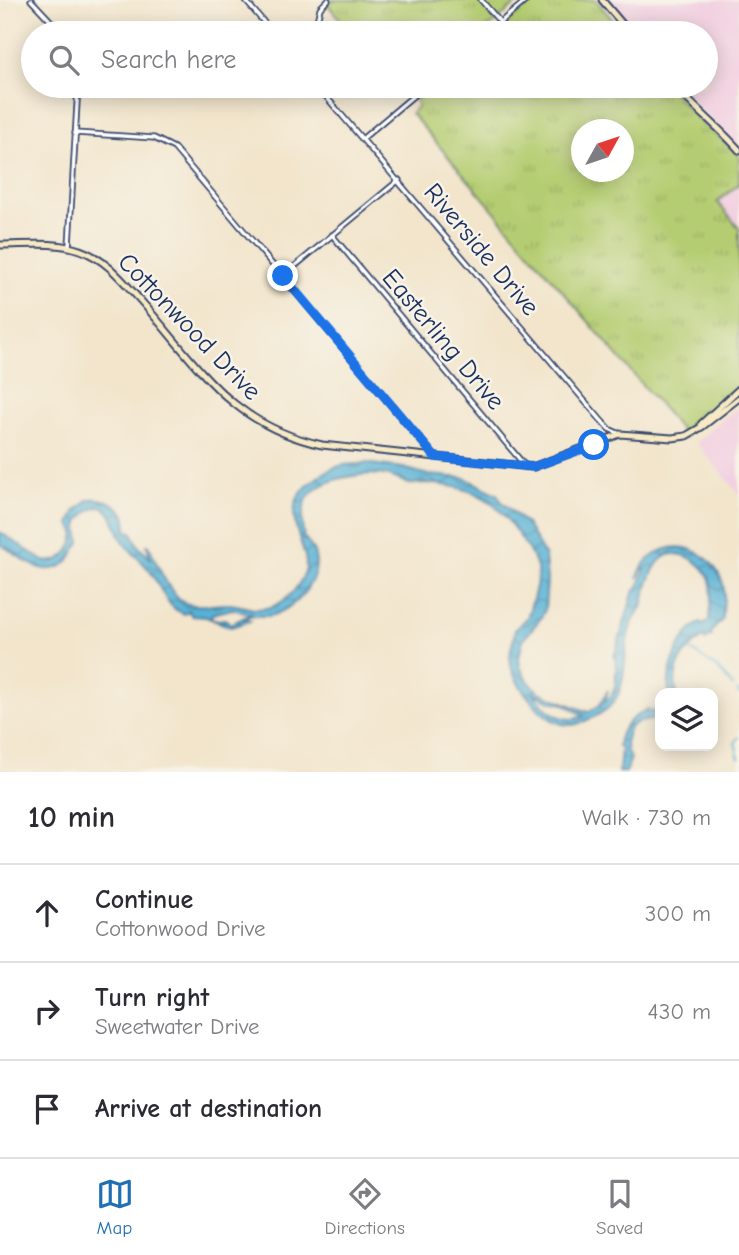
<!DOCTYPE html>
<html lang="en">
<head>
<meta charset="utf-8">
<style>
  body { margin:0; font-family:"Comic Neue",sans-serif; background:#f2f2f3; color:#2b2b33 }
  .controls { position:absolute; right:21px; bottom:21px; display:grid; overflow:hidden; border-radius:14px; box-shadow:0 4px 18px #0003 }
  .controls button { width:63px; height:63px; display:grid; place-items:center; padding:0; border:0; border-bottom:2px solid #e1e1e2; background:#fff; color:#2b2b33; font:35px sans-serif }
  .compass { position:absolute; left:571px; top:119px; width:63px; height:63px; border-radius:50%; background:#fff; box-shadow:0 4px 18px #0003; rotate:50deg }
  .stop { position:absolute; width:21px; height:21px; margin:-16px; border:5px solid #1a73e8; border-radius:50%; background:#fff }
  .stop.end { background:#1a73e8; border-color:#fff; box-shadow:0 2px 7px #0008 }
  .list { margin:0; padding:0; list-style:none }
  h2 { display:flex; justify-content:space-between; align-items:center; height:91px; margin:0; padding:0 28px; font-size:30px }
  h2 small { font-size:23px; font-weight:400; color:#7c7c81 }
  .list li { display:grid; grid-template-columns:46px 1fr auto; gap:21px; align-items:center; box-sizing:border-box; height:98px; padding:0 28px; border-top:2px solid #e1e1e2 }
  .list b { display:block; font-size:26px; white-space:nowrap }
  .list p { margin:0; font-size:23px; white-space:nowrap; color:#7c7c81 }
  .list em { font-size:23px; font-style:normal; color:#7c7c81 }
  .icon { flex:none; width:38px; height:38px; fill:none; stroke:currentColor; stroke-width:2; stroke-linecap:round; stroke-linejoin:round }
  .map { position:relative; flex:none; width:739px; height:772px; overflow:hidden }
  .search { position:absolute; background:#fff; box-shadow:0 4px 18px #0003; left:21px; right:21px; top:21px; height:77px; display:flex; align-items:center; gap:18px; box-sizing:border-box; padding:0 24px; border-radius:38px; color:#7c7c81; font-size:26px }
  .sheet { height:385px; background:#fff }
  nav { display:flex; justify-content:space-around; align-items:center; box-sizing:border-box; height:98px; border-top:2px solid #e1e1e2; background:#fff; font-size:19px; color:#7c7c81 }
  nav a { display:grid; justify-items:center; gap:4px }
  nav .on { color:#1f6fb2 }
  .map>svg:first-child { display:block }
  .built { fill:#f2cfe1 }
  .grass { fill:url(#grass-tufts); stroke:#687e68; stroke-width:2; fill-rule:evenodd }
  .water { fill:url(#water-waves); stroke:#387099; stroke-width:2; fill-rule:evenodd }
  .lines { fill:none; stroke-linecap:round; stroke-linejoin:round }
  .stream { stroke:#56b1d4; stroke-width:2 }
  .street-casing { stroke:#3b4a6e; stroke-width:7 }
  .secondary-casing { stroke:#3b4a6e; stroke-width:9 }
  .street { stroke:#fff; stroke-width:3.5 }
  .secondary { stroke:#f7e9c3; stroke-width:5 }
  .route { stroke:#1a73e8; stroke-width:9 }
  .labels { text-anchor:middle; stroke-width:5; stroke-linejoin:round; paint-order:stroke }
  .street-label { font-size:26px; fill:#1b2f5e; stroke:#f7f3e8 }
</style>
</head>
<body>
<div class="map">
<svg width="739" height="772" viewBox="0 0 739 772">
  <defs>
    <pattern id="grass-tufts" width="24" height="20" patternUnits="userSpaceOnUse" patternTransform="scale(1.75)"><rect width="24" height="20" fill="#b5cd72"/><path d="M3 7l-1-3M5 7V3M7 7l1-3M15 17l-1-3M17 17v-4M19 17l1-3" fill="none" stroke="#9bb065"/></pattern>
    <pattern id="water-waves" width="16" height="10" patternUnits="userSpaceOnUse" patternTransform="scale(1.75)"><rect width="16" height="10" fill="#56b1d4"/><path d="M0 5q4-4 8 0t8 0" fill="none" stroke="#4690af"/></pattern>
  </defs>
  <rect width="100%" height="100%" fill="#f7f3e8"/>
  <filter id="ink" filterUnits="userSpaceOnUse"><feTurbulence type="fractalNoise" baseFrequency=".0143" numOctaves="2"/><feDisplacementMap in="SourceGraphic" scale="14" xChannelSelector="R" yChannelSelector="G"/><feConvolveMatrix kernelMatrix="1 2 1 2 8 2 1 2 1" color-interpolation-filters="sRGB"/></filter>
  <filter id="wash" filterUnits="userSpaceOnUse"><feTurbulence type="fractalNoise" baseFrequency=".00686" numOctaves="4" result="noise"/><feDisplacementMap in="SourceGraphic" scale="28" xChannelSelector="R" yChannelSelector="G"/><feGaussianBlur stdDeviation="1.57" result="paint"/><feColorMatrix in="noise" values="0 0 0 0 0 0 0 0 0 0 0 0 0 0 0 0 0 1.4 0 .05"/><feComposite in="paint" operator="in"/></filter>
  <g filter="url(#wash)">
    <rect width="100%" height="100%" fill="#f2e5cc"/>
    <g class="built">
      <path d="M607,0H739V146L697,106L680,86H706V33H635Z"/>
      <path d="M739,184V228L717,202Z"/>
      <path d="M739,406V494L696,442Z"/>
    </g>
    <g class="grass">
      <path d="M333,0H521L482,33H352L327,4Z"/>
      <path d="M535,0H596L624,33H495Z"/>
      <path d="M433,86H668L696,118L739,154V184L717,202L739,228V387L691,431L684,434L411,113L418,106L415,101ZM582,130H624V172H582Z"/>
    </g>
    <g class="water">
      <path d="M364,463L403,468L429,475L465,478L497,494L502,502L527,525L545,556L547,580L545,610L541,618L523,640L519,658L520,667L529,682L539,692L588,712L599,706L608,690L605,702C620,691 615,673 616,657H614L633,593L638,587L645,569H642L638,578C640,567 648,558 657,553C684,538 712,555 722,581C727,593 722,606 723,619L711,632L712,636L707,637L706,641L704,638C683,648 671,672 677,693H669C666,671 680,634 700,623L703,625L709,620C709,605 715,589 708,575C699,559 672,544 658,563C649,575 644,598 642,608H640C636,617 629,627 628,637C622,669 630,702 592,718C584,721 577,726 567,725C551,723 538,710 529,698C514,680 505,663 513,641C515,637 513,634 515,630C518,625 526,621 528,615C532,603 539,582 537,569C536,558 508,518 498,509C480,489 449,485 424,483C420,483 414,485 409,484C402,481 394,477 385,475C363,472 319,478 307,499C301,511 302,526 304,540L306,539C307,542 310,545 312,548C326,575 298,607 273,615C262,618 254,613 243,619L250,621L231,627L206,617L192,616L189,611L185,614C165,609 160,583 149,570C141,560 131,553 123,541C114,527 117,515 101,506C92,508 80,516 78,526C78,529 80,539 80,543C75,548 73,555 68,561C45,583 20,556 0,544V532L44,561C63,564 73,549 75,532L70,524L75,512L89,499C108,497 131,509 126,530L132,532L139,547L150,558L147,545H149C154,559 168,590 180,600C193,609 213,604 227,604C238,603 248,610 258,609C280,609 298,591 305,571C312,549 276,515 307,486C317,477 329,468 343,465C350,464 357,465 364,463ZM232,609L251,614L231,624L225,619L218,620L211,618L212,614ZM534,693L550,701L564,704L584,716C563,725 546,711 534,693Z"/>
      <path d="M648,709L646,712L660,711V718C652,720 640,721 634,724C624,731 624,752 631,758L626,772H619L621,749L618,746C619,728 633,716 648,709Z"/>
    </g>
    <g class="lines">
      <g class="stream">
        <path d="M688,648L717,668L733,686"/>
        <path d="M738,691L739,694"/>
        <path d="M739,737L735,743L739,758"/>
      </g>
    </g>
  </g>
  <g filter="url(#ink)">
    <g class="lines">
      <g class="street-casing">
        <g id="street">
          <path d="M31,0L62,33"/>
          <path d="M245,0L273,33"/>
          <path d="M481,0L500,22"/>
          <path d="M303,33L317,21L320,8L328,0"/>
          <path d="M487,33L527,0"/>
          <path d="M317,86L600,419L609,429L620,434"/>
          <path d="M75,133L154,138L174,148L435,457"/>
          <path d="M362,139L425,86"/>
          <path d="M332,235L526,467"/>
          <path d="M69,246L78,86"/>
          <path d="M283,276L399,180"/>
        </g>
      </g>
      <g class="secondary-casing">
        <g id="secondary">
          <path d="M602,0L630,33"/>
          <path d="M675,86C695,109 719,127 739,150"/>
          <path d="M0,245C27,245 54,241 80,250C106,259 123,281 141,301C199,366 230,425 322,445L533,467L620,434L672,438L686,436L703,426L739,398"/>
          <path d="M701,424L739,389"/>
        </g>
      </g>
      <use href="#street" class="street"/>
      <use href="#secondary" class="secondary"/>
    </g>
  </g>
  <g class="lines" filter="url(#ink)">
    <path class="route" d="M283,276L435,457L533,467L594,445"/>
  </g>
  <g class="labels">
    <g class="street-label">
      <text transform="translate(482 249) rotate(50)" y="9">Riverside Drive</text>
      <text transform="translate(190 326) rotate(46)" y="9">Cottonwood Drive</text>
      <text transform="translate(444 339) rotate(50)" y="9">Easterling Drive</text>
    </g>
  </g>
</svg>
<div class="controls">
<button><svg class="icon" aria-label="layers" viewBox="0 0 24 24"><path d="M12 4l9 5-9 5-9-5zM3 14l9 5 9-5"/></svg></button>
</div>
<svg class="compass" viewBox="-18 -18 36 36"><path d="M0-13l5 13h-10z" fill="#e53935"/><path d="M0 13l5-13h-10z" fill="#7c7c81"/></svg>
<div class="stop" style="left:594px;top:445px"></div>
<div class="stop end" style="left:283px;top:276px"></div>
<div class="search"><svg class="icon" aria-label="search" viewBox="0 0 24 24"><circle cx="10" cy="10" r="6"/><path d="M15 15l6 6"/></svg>Search here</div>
</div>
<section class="sheet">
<h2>10 min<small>Walk · 730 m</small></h2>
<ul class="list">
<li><svg class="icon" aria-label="ahead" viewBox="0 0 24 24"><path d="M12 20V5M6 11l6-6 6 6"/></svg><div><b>Continue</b><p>Cottonwood Drive</p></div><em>300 m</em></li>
<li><svg class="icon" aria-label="right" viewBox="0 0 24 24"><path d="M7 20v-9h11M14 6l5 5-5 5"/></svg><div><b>Turn right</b><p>Sweetwater Drive</p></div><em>430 m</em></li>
<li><svg class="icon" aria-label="arrive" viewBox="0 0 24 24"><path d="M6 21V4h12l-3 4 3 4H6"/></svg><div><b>Arrive at destination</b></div></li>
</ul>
</section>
<nav>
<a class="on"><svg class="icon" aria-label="map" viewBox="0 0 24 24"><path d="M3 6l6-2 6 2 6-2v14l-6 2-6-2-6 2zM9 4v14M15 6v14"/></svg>Map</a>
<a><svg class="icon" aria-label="directions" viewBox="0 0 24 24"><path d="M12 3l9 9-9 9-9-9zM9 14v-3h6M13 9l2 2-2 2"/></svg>Directions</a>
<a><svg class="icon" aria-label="saved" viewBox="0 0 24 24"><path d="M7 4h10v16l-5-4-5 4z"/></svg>Saved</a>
</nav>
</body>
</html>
